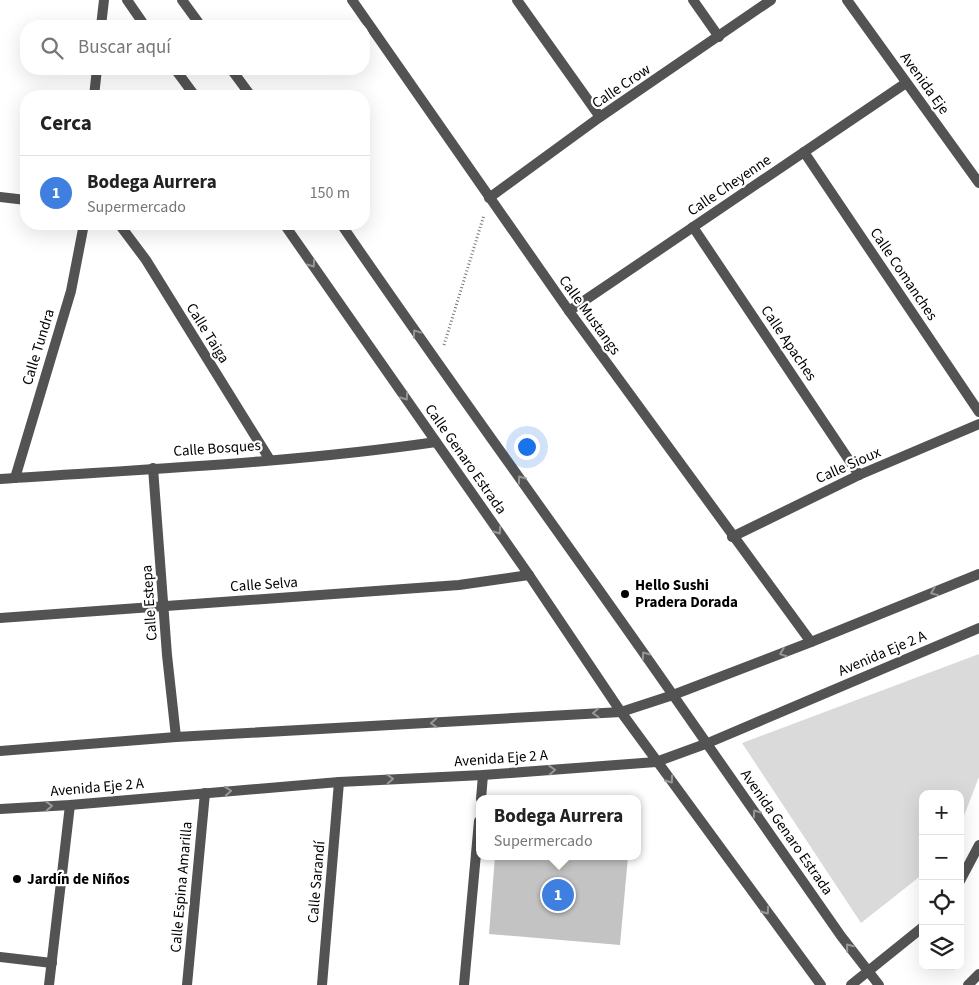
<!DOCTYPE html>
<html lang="es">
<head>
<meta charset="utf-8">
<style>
  body { margin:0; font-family:"Source Sans 3",sans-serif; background:#f6f6f6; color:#222 }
  .controls { position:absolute; right:15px; bottom:15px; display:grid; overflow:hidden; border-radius:10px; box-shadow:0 5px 20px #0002 }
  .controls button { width:45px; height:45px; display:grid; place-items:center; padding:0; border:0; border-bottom:1px solid #e0e0e0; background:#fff; color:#222; font:25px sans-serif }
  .you { position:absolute; left:526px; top:446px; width:18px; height:18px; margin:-12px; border:4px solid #fff; border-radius:50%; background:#1a73e8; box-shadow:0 0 0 8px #1a73e833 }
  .badge { display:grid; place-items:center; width:32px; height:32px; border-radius:50%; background:#7c3aed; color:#fff; font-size:16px; font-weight:700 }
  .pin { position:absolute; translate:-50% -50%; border:2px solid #fff; box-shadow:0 1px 5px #0006 }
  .popup { position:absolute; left:476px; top:795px; width:165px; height:65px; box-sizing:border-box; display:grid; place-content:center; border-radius:10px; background:#fff; filter:drop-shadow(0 1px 4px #0005); font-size:16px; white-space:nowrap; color:#767676 }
  .popup b { font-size:19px; color:#222 }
  .popup::after { content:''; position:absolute; left:50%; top:100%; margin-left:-10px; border:10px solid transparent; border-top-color:#fff }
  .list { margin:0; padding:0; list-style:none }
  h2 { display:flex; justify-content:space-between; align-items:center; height:65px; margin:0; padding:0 20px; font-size:21px }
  h2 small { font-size:16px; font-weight:400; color:#767676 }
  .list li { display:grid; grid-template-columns:32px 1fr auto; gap:15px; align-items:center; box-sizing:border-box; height:75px; padding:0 20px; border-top:1px solid #e0e0e0 }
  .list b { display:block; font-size:19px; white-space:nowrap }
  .list p { margin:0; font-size:16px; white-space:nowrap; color:#767676 }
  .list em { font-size:16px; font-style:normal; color:#767676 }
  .icon { flex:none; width:28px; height:28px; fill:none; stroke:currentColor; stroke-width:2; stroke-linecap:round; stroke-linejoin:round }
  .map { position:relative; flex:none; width:979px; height:985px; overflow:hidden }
  .search { position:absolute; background:#fff; box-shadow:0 5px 20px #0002; left:20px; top:20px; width:350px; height:55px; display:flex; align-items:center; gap:12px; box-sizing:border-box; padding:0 18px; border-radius:20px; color:#767676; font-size:19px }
  .panel { position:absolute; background:#fff; box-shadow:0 5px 20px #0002; left:20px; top:90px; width:350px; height:140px; border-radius:20px }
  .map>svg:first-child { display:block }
  .green { fill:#dadada }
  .building { fill:#c3c3c3 }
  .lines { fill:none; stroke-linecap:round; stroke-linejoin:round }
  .path { stroke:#757575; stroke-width:3; stroke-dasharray:1 2.5; stroke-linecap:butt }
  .minor { stroke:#535353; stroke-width:10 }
  .tertiary { stroke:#535353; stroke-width:10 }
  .oneway { stroke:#989898 }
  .poi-dot { fill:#000; stroke:#fff; stroke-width:2 }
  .labels { text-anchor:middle; stroke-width:4.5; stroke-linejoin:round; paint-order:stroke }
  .street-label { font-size:15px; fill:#000; stroke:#fff }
  .poi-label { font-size:15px; font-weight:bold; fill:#000; stroke:#fff; text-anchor:start }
</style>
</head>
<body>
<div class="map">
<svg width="979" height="985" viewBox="0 0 979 985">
  <rect width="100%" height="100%" fill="#fff"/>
  <path class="green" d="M979,654V777L960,826V794H923V874L861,923L742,743Z"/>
  <path class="building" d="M495,856H628L620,945L489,934Z"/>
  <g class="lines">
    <path class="path" d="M444,345L484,215"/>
    <g class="minor">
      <path d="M127,0L145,26"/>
      <path d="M182,0L201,26"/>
      <path d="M352,0L569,311L811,642"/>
      <path d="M517,0L600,117"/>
      <path d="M693,0L719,37"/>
      <path d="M847,0L979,183"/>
      <path d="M101,26L104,0"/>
      <path d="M175,69L195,96"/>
      <path d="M231,69L251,96"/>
      <path d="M94,96L97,69"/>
      <path d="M804,152L979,412"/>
      <path d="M0,197L26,200"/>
      <path d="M489,198L600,117L771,0"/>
      <path d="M119,224L146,260L270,460"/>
      <path d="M284,224L529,575L621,712"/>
      <path d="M341,224C449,382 563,537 673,695"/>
      <path d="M693,227L859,475"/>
      <path d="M569,311L906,83"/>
      <path d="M153,468L167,655L176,737"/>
      <path d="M15,478L71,291L84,224"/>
      <path d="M0,479C145,469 292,463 436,442"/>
      <path d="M732,537L859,475L979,424"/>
      <path d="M0,618L459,585L529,575"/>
      <path d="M481,799L483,775"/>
      <path d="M960,881L979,845"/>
      <path d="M0,957L52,963"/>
      <path d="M49,985L70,805"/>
      <path d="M187,985L205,793"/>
      <path d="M322,985L339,782"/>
      <path d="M464,985L479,821"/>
      <path d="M851,985L923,927"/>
      <path d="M968,985L979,974"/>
    </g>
    <g class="tertiary">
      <path d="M673,695L841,936L879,985"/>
      <path d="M621,712L821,985"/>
      <path d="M0,751L176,737L621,712L673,695L811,642L979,574"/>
      <path d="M0,809L70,805L339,782L483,775L656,762L708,743L979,628"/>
    </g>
  </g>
  <defs><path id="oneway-chevron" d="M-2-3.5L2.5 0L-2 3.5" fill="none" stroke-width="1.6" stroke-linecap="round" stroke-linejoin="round" transform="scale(1.25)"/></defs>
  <g class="oneway">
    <use href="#oneway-chevron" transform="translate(312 264) rotate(55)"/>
    <use href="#oneway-chevron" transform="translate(416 333) rotate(-124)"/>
    <use href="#oneway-chevron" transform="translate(405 397) rotate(55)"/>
    <use href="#oneway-chevron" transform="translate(521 479) rotate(-126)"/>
    <use href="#oneway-chevron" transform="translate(498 531) rotate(55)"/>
    <use href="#oneway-chevron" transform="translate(934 592) rotate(158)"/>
    <use href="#oneway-chevron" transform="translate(783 653) rotate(159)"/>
    <use href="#oneway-chevron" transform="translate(645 655) rotate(-125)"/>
    <use href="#oneway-chevron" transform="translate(596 713) rotate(177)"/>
    <use href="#oneway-chevron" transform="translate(434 723) rotate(177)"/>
    <use href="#oneway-chevron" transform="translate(552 770) rotate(-4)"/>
    <use href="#oneway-chevron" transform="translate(390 779) rotate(-3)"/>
    <use href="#oneway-chevron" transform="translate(670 780) rotate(54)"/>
    <use href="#oneway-chevron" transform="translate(228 791) rotate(-5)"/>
    <use href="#oneway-chevron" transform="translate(49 806) rotate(-3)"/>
    <use href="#oneway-chevron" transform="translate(756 813) rotate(-125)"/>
    <use href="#oneway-chevron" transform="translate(766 911) rotate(54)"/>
    <use href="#oneway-chevron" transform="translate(849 947) rotate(-129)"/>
  </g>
  <g class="poi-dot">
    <circle cx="625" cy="594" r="5"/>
    <circle cx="17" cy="879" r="5"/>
  </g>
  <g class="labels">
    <g class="street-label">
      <text transform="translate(925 83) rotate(54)" y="5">Avenida Eje</text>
      <text transform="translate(621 86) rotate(-34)" y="5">Calle Crow</text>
      <text transform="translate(729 185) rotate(-34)" y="5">Calle Cheyenne</text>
      <text transform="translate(904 274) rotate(56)" y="5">Calle Comanches</text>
      <text transform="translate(590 315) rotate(54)" y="5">Calle Mustangs</text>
      <text transform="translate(208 333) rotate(58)" y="5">Calle Taiga</text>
      <text transform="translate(789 343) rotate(56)" y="5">Calle Apaches</text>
      <text transform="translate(38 347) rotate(-73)" y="5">Calle Tundra</text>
      <text transform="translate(217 448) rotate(-4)" y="5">Calle Bosques</text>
      <text transform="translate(466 459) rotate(55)" y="5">Calle Genaro Estrada</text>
      <text transform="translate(848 465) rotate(-24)" y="5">Calle Sioux</text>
      <text transform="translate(264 584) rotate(-4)" y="5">Calle Selva</text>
      <text transform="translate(149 603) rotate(-94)" y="5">Calle Estepa</text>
      <text transform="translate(882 653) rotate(-23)" y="5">Avenida Eje 2 A</text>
      <text transform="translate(501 758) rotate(-4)" y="5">Avenida Eje 2 A</text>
      <text transform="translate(97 787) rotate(-5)" y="5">Avenida Eje 2 A</text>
      <text transform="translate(787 832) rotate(55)" y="5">Avenida Genaro Estrada</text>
      <text transform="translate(316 882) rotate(-85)" y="5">Calle Sarandí</text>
      <text transform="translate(181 887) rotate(-85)" y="5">Calle Espina Amarilla</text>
    </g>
    <g class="poi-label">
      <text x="635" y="590">Hello Sushi<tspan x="635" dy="17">Pradera Dorada</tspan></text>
      <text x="27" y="884">Jardín de Niños</text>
    </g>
  </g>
</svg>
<div class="controls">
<button>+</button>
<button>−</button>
<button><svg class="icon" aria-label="locate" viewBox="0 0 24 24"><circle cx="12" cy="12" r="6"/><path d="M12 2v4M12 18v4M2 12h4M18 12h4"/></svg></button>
<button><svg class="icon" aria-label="layers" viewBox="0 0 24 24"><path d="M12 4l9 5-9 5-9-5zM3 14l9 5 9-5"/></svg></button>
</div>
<div class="you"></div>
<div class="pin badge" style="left:558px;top:895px;background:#3f7fe0">1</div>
<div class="popup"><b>Bodega Aurrera</b>Supermercado</div>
<div class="search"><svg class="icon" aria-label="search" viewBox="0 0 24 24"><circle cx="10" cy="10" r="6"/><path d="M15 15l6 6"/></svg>Buscar aquí</div>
<section class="panel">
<h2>Cerca<small></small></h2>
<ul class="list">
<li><span class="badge" style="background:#3f7fe0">1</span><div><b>Bodega Aurrera</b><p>Supermercado</p></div><em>150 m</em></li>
</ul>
</section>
</div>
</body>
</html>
